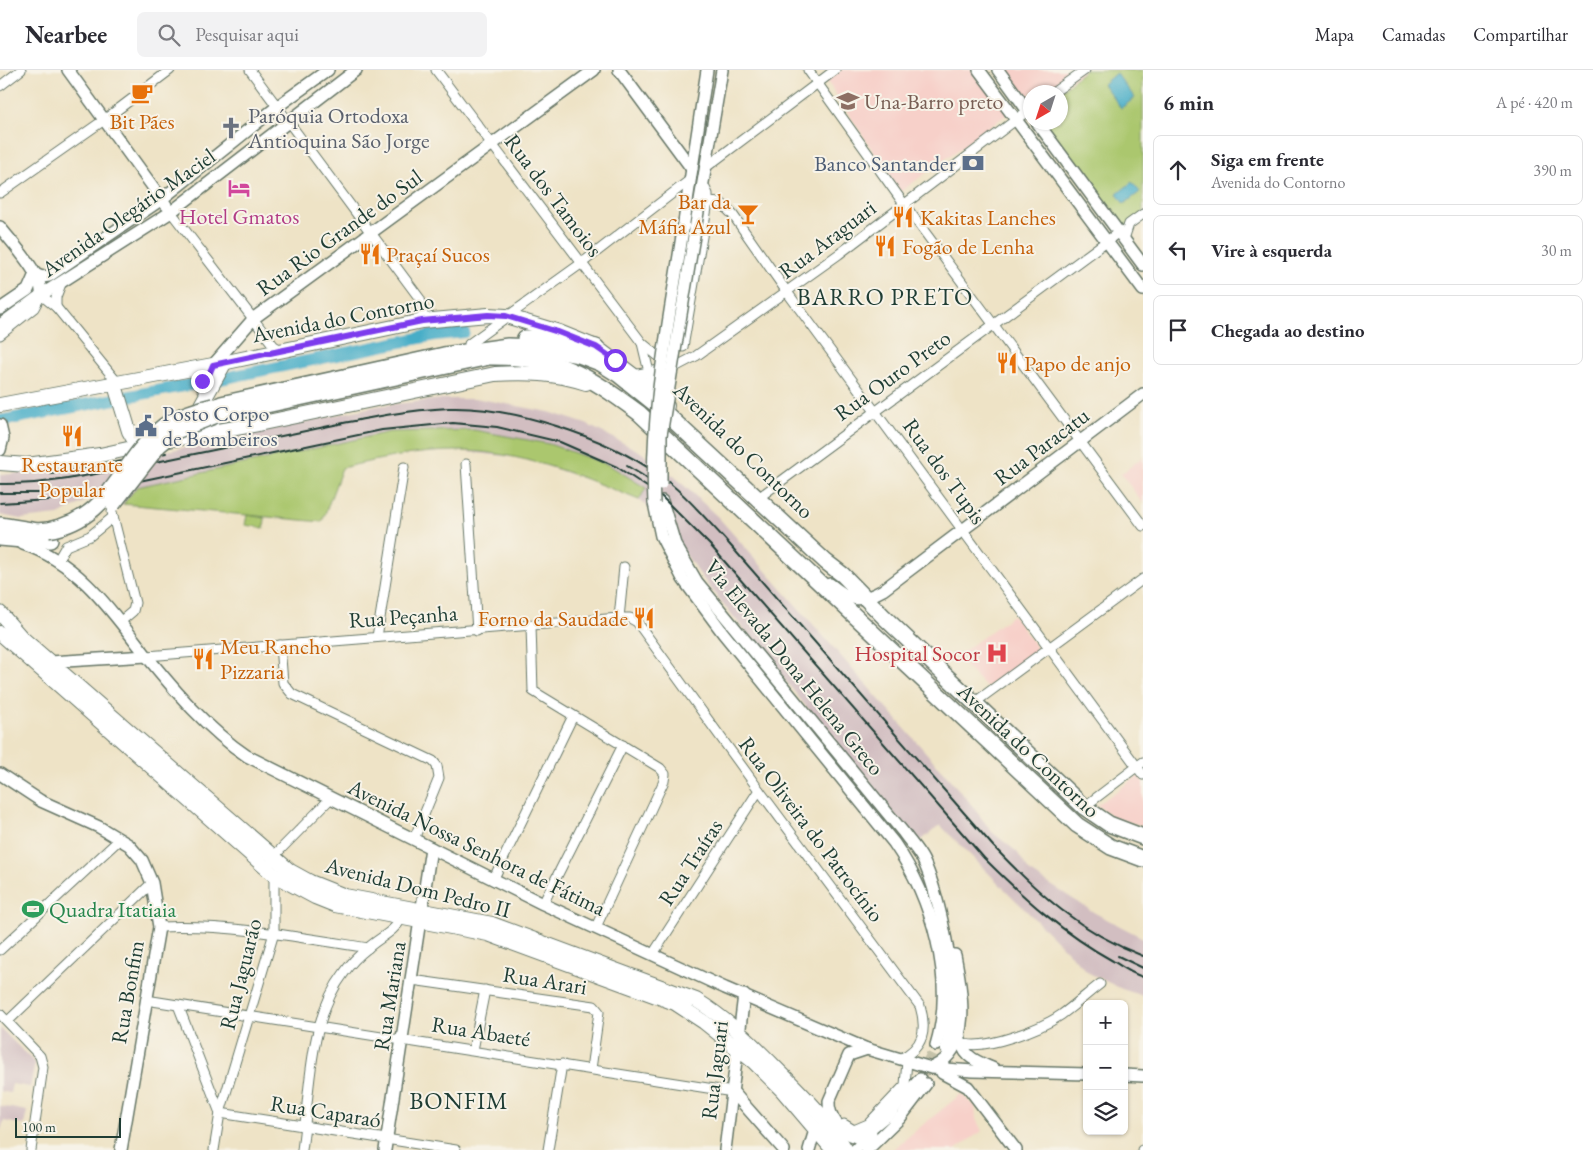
<!DOCTYPE html>
<html lang="pt">
<head>
<meta charset="utf-8">
<style>
  body { margin:0; font-family:"EB Garamond",serif; background:#f2f2f3; color:#2b2b33 }
  .controls { position:absolute; right:15px; bottom:15px; display:grid; overflow:hidden; border-radius:8px; box-shadow:0 1px 4px #0004 }
  .controls button { width:45px; height:45px; display:grid; place-items:center; padding:0; border:0; border-bottom:1px solid #e1e1e2; background:#fff; color:#2b2b33; font:25px sans-serif }
  .compass { position:absolute; left:1023px; top:15px; width:45px; height:45px; border-radius:50%; background:#fff; box-shadow:0 1px 4px #0004; rotate:219deg }
  .scale { position:absolute; left:15px; bottom:12px; width:106px; box-sizing:border-box; padding-left:5px; border:2px solid #1f3d34; border-top:0; font-size:14px; line-height:18px; white-space:nowrap; color:#1f3d34; -webkit-text-stroke:4px #f7f3e8; paint-order:stroke }
  .stop { position:absolute; width:15px; height:15px; margin:-11px; border:4px solid #7c3aed; border-radius:50%; background:#fff }
  .stop.end { background:#7c3aed; border-color:#fff; box-shadow:0 1px 5px #0008 }
  .list { margin:0; padding:0; list-style:none }
  h2 { display:flex; justify-content:space-between; align-items:center; height:65px; margin:0; padding:0 20px; font-size:21px }
  h2 small { font-size:16px; font-weight:400; color:#7c7c81 }
  .list li { display:grid; grid-template-columns:32px 1fr auto; gap:15px; align-items:center; box-sizing:border-box; height:70px; margin:0 10px 10px; padding:0 10px; border:1px solid #e1e1e2; border-radius:8px }
  .list b { display:block; font-size:19px; white-space:nowrap }
  .list p { margin:0; font-size:16px; white-space:nowrap; color:#7c7c81 }
  .list em { font-size:16px; font-style:normal; color:#7c7c81 }
  .icon { flex:none; width:28px; height:28px; fill:none; stroke:currentColor; stroke-width:2; stroke-linecap:round; stroke-linejoin:round }
  .map { position:relative; flex:none; width:1143px; height:1080px; overflow:hidden }
  header { display:flex; align-items:center; gap:30px; box-sizing:border-box; height:70px; padding:0 25px; background:#fff; border-bottom:1px solid #e1e1e2 }
  header strong { font-size:24px }
  nav { display:flex; gap:28px; margin-inline-start:auto; font-size:18px }
  .search { width:350px; height:45px; background:#f2f2f3; display:flex; align-items:center; gap:12px; box-sizing:border-box; padding:0 18px; border-radius:8px; color:#7c7c81; font-size:19px }
  main { display:flex }
  aside { flex:1; background:#fff }
  .map>svg:first-child { display:block }
  .built { fill:#f7d0c9 }
  .industrial { fill:#d2bec1 }
  .green { fill:#abc76e; stroke:#658251 }
  .water { fill:#47adc7; stroke:#33757e }
  .lines { fill:none; stroke-linecap:round; stroke-linejoin:round }
  .river { stroke:#47adc7; stroke-width:12 }
  .secondary-tunnel { stroke:#c5c2a9; stroke-width:11; stroke-dasharray:11 5.5; stroke-linecap:butt }
  .street-casing { stroke:#677767; stroke-width:11 }
  .secondary-casing { stroke:#677767; stroke-width:14 }
  .primary-casing { stroke:#677767; stroke-width:16 }
  .highway-casing { stroke:#677767; stroke-width:18 }
  .street { stroke:#fff; stroke-width:9 }
  .secondary { stroke:#fff; stroke-width:11 }
  .primary { stroke:#fff; stroke-width:14 }
  .highway { stroke:#fff; stroke-width:15 }
  .rail { stroke:#1f3d34; stroke-width:2 }
  .secondary-bridge-casing { stroke:#677767; stroke-width:14; stroke-linecap:butt }
  .highway-bridge-casing { stroke:#677767; stroke-width:18; stroke-linecap:butt }
  .secondary-bridge { stroke:#fff; stroke-width:11 }
  .highway-bridge { stroke:#fff; stroke-width:15 }
  .route { stroke:#7c3aed; stroke-width:6 }
  .labels { text-anchor:middle; stroke-width:4; stroke-linejoin:round; paint-order:stroke }
  .education-label { font-size:22px; fill:#785e54; stroke:#f7f3e8; text-anchor:start }
  .worship-label { font-size:22px; fill:#5b616d; stroke:#f7f3e8; text-anchor:start }
  .food-label { font-size:22px; fill:#c56008; stroke:#f7f3e8; text-anchor:start }
  .service-label { font-size:22px; fill:#4e5e75; stroke:#f7f3e8; text-anchor:end }
  .street-label { font-size:22px; fill:#1f3d34; stroke:#f7f3e8 }
  .hotel-label { font-size:22px; fill:#b23c85; stroke:#f7f3e8 }
  .health-label { font-size:22px; fill:#be3a42; stroke:#f7f3e8; text-anchor:end }
  .leisure-label { font-size:22px; fill:#27864d; stroke:#f7f3e8; text-anchor:start }
  .neighbourhood-label { font-size:24px; letter-spacing:1px; fill:#1f3d34; stroke:#f7f3e8 }
</style>
</head>
<body>
<header>
<strong>Nearbee</strong>
<div class="search"><svg class="icon" aria-label="search" viewBox="0 0 24 24"><circle cx="10" cy="10" r="6"/><path d="M15 15l6 6"/></svg>Pesquisar aqui</div>
<nav><a>Mapa</a><a>Camadas</a><a>Compartilhar</a></nav>
</header>
<main>
<div class="map">
<svg width="1143" height="1080" viewBox="0 0 1143 1080">
  <rect width="100%" height="100%" fill="#f7f3e8"/>
  <filter id="ink" filterUnits="userSpaceOnUse"><feTurbulence type="fractalNoise" baseFrequency=".02" numOctaves="2"/><feDisplacementMap in="SourceGraphic" scale="10" xChannelSelector="R" yChannelSelector="G"/><feConvolveMatrix kernelMatrix="1 2 1 2 8 2 1 2 1" color-interpolation-filters="sRGB"/></filter>
  <filter id="wash" filterUnits="userSpaceOnUse"><feTurbulence type="fractalNoise" baseFrequency=".0096" numOctaves="4" result="noise"/><feDisplacementMap in="SourceGraphic" scale="20" xChannelSelector="R" yChannelSelector="G"/><feGaussianBlur stdDeviation="1.12" result="paint"/><feColorMatrix in="noise" values="0 0 0 0 0 0 0 0 0 0 0 0 0 0 0 0 0 1.4 0 .05"/><feComposite in="paint" operator="in"/></filter>
  <g filter="url(#wash)">
    <rect width="100%" height="100%" fill="#eee3c6"/>
    <g class="built">
      <path d="M841,0H973L1010,42L900,122L827,11Z"/>
      <path d="M1005,0H1085L1054,22H1030V35Z"/>
      <path d="M1143,387V433L1121,404Z"/>
      <path d="M1013,545L1038,580L987,618L956,587Z"/>
      <path d="M1138,706L1143,712V756L1113,747L1097,735Z"/>
      <path d="M961,1024L975,1036L976,1049L982,1061L955,1080H892Z"/>
    </g>
    <g class="industrial">
      <path d="M443,329H480L549,342L586,354L639,381L674,406L719,448L967,729L992,762L1017,782L1029,801L1095,843L1143,868V926L1122,919L1089,903L940,755L917,774L704,510L678,474L671,453L638,430L586,409L522,388L456,381L401,385L342,398L322,452L86,431L58,445L21,449L0,445V405L76,398L209,373L377,336Z"/>
      <path d="M0,958L35,993L30,1017L12,1014L10,1023L0,1021Z"/>
      <path d="M0,1036L27,1041L24,1055L4,1051L0,1062Z"/>
    </g>
    <g class="green">
      <path d="M1085,0H1143V145L1119,162L1037,53L1060,52V22Z"/>
      <path d="M474,360L549,374L609,395L646,418L639,430C580,406 519,380 455,381C417,381 379,389 342,398L322,452L247,445L265,448L264,458L245,455L247,445L123,434L137,417L390,362Z"/>
    </g>
    <g class="water">
      <path d="M1116,3L1135,28L1121,38L1103,14Z"/>
      <path d="M1132,112L1140,122L1124,134L1117,124Z"/>
    </g>
    <g class="lines">
      <path class="river" d="M0,351L225,308L434,265L464,262"/>
    </g>
  </g>
  <g filter="url(#ink)">
    <g class="lines">
      <path class="secondary-tunnel" d="M920,1009L936,975"/>
      <g class="street-casing">
        <g id="street">
          <path d="M250,0L420,229L423,241L422,251"/>
          <path d="M436,0L642,273L668,294"/>
          <path d="M808,0L904,134L1143,456"/>
          <path d="M0,16L21,0"/>
          <path d="M1054,22L1085,0"/>
          <path d="M705,98L835,0"/>
          <path d="M0,123L104,50L170,0"/>
          <path d="M708,132L721,133L733,145L787,222L1143,705"/>
          <path d="M171,142L274,276L281,280"/>
          <path d="M1124,169L1129,154L1143,144"/>
          <path d="M56,237V227L61,214"/>
          <path d="M0,265L34,238L41,225L56,237L117,312"/>
          <path d="M642,273L654,323"/>
          <path d="M469,274L582,193L691,109"/>
          <path d="M683,277L708,132V124L703,114"/>
          <path d="M633,305L675,297L696,286L839,184L1030,39"/>
          <path d="M466,394L477,561"/>
          <path d="M761,426L1119,162"/>
          <path d="M112,442L135,533L133,541L120,552"/>
          <path d="M58,490L66,476L90,466L113,447"/>
          <path d="M619,548L624,497"/>
          <path d="M531,556L533,621L660,698L665,704L664,711L596,857"/>
          <path d="M377,567L404,397"/>
          <path d="M280,575L283,613L292,624L433,691L437,696L439,708L414,769"/>
          <path d="M147,586L619,548H630L637,552L759,720L920,936C927,960 924,977 900,989"/>
          <path d="M974,633L1143,509"/>
          <path d="M1084,737L1143,692"/>
          <path d="M273,791L272,788L331,728"/>
          <path d="M493,810L573,646"/>
          <path d="M543,834L623,675"/>
          <path d="M159,857C229,854 299,867 368,878"/>
          <path d="M0,880L120,769"/>
          <path d="M653,884L759,720"/>
          <path d="M412,910L594,936L599,942L591,999"/>
          <path d="M146,930L733,1022"/>
          <path d="M178,935L220,1043"/>
          <path d="M0,944L40,986L43,997L31,1080"/>
          <path d="M8,951L152,813"/>
          <path d="M960,972C981,983 1042,958 1061,945C1075,935 1087,924 1100,914"/>
          <path d="M473,980L485,920"/>
          <path d="M220,1043L456,1080"/>
          <path d="M844,1054L854,1060L868,1054L905,1015L907,991"/>
          <path d="M214,1080L220,1043L274,863V804"/>
          <path d="M302,1080C310,1023 308,950 344,903C350,894 359,885 368,878C380,867 393,863 402,848"/>
          <path d="M548,1080L562,994"/>
          <path d="M1142,1080H1143"/>
        </g>
      </g>
      <g class="secondary-casing">
        <g id="secondary">
          <path d="M68,0L166,135"/>
          <path d="M619,0L692,99"/>
          <path d="M979,0L1143,220"/>
          <path d="M998,0L1030,44"/>
          <path d="M1037,52L1143,195"/>
          <path d="M687,131L707,0"/>
          <path d="M699,136L722,0"/>
          <path d="M0,157C12,173 44,206 41,225"/>
          <path d="M35,204L42,207L49,206L162,129L278,36L328,0"/>
          <path d="M0,239L28,220L35,204"/>
          <path d="M0,255L41,225L171,142L356,0"/>
          <path d="M213,295L254,248L594,0"/>
          <path d="M0,355L3,368L0,380"/>
          <path d="M662,431L675,474L697,512L903,762C909,771 918,780 923,790C938,821 953,895 953,929C954,946 950,963 946,979"/>
          <path d="M654,433L661,466L683,509L723,563L894,773C932,828 956,910 936,975"/>
          <path d="M23,474C78,492 111,540 145,584C174,620 208,660 247,686L543,834L725,918L867,979L931,998L973,1001L1087,1004"/>
          <path d="M830,514C851,531 858,534 883,520L1143,324"/>
          <path d="M50,592L147,586"/>
          <path d="M0,704L41,731L99,757L129,775L142,790L152,813L159,857L121,1080"/>
          <path d="M959,964C963,988 974,990 994,999"/>
          <path d="M867,979L849,985L829,1031C828,1047 841,1062 856,1067L864,1064L892,1041"/>
          <path d="M933,997C973,979 962,920 955,885"/>
          <path d="M942,1003L968,1017L1016,1080"/>
          <path d="M1124,1005L1143,1006"/>
          <path d="M733,1022L784,1080"/>
          <path d="M887,1046L920,1009"/>
          <path d="M385,1080L431,778"/>
          <path d="M725,1080L744,925"/>
          <path d="M809,1080L815,1060"/>
          <path d="M855,1080L871,1063"/>
          <path d="M867,1080L900,1048L926,1014"/>
        </g>
      </g>
      <g class="primary-casing">
        <g id="primary">
          <path d="M192,299L199,305L204,317"/>
          <path d="M114,312L129,361L138,377"/>
          <path d="M0,335L213,295L422,251L488,245L506,246L559,262L596,277L633,305L667,336"/>
          <path d="M205,349L201,335L225,292"/>
          <path d="M0,393L27,395L100,385L174,369L258,354L495,304C527,302 555,303 586,313"/>
          <path d="M0,543L21,567L290,801L310,812L345,826L492,854L696,930C729,950 755,977 782,1004C806,1028 829,1051 846,1080"/>
          <path d="M0,563L274,805L315,827L335,835L488,864L675,933L704,952L754,992L782,1020L833,1080"/>
        </g>
      </g>
      <g class="highway-casing">
        <g id="highway">
          <path d="M525,268H545L596,277"/>
          <path d="M221,334L444,285L508,276L535,277L579,285L600,293L619,305L660,338L826,492L843,505L884,547L1084,737L1109,754L1143,767"/>
          <path d="M214,346L489,287C557,286 585,303 639,343L1077,755L1111,777L1143,789"/>
          <path d="M0,455L37,461L48,460"/>
          <path d="M0,468L34,471L50,470"/>
        </g>
      </g>
      <use href="#street" class="street"/>
      <use href="#secondary" class="secondary"/>
      <use href="#primary" class="primary"/>
      <use href="#highway" class="highway"/>
      <g class="rail">
        <path d="M627,396L642,405L658,417"/>
        <path d="M51,404L166,383"/>
        <path d="M0,414C53,415 105,402 156,392C209,381 262,370 315,359C359,350 404,340 449,338C512,336 605,367 656,403C682,420 702,445 723,467L993,776C1039,824 1080,862 1143,886"/>
        <path d="M0,423H45"/>
        <path d="M0,433L49,430L382,360L453,353L497,357L560,372L617,397L662,427L711,476L984,788C1024,828 1064,864 1113,891C1122,897 1132,904 1143,907"/>
        <path d="M1118,886L1143,898"/>
      </g>
      <g class="secondary-bridge-casing">
        <g id="secondary-bridge">
          <path d="M661,414V365L699,136"/>
          <path d="M654,433C649,332 674,231 687,131"/>
        </g>
      </g>
      <g class="highway-bridge-casing">
        <g id="highway-bridge">
          <path d="M113,434L159,375L176,361L214,346"/>
          <path d="M48,460C111,448 116,399 158,361C173,347 193,341 213,336"/>
        </g>
      </g>
      <use href="#secondary-bridge" class="secondary-bridge"/>
      <use href="#highway-bridge" class="highway-bridge"/>
    </g>
  </g>
  <g class="lines" filter="url(#ink)">
    <path class="route" d="M202,311L204,316L213,295L422,251L488,245L506,246L558,262L596,277L615,290"/>
  </g>
  <defs>
    <g id="cafe-bare" transform="scale(1.725)"><path d="M-5.5-4.5H6V0H3Q3 3.5 0 3.5H-2.5Q-5.5 3.5-5.5 0ZM3-3.2v2h1.7v-2ZM-6 4.5H4V6H-6Z" fill="#e8710a" stroke="#f7f3e8" stroke-width="2.5" paint-order="stroke"/></g>
    <g id="university-bare" transform="scale(1.725)"><path d="M0-5L7-2L0 1L-7-2ZM-4 1L0 2.5L4 1V4Q0 6-4 4Z" fill="#8d6e63" stroke="#f7f3e8" stroke-width="2.5" paint-order="stroke"/></g>
    <g id="church-bare" transform="scale(1.725)"><path d="M-1.2-6h2.4v3.5h3.3v2.4h-3.3V6h-2.4V-.1h-3.3v-2.4h3.3Z" fill="#6b7280" stroke="#f7f3e8" stroke-width="2.5" paint-order="stroke"/></g>
    <g id="bank-bare" transform="scale(1.725)"><path d="M-6-4H6V4H-6ZM0-2.3a2.3 2.3 0 1 0 0 4.6a2.3 2.3 0 1 0 0-4.6Z" fill="#5c6f8a" stroke="#f7f3e8" stroke-width="2.5" paint-order="stroke"/></g>
    <g id="hotel-bare" transform="scale(1.725)"><path d="M-6-4.5h1.5V1H6V5H4.5V3h-9V5H-6ZM-4 0a1.8 1.8 0 1 1 3.6 0ZM.5 0V-2.5h3Q6-2.5 6 0Z" fill="#d1479c" stroke="#f7f3e8" stroke-width="2.5" paint-order="stroke"/></g>
    <g id="bar-bare" transform="scale(1.725)"><path d="M-6-5H6L.8 .8V4.5H3.5V6h-7V4.5H-.8V.8Z" fill="#e8710a" stroke="#f7f3e8" stroke-width="2.5" paint-order="stroke"/></g>
    <g id="restaurant-bare" transform="scale(1.725)"><path d="M-5-6h1v4h1v-4h1v4h1v-4h1v5L-1.5 .5V6h-2V.5L-5-1ZM5-6V6H3V1.5H1.5Q1.5-4 5-6Z" fill="#e8710a" stroke="#f7f3e8" stroke-width="2.5" paint-order="stroke"/></g>
    <g id="civic-bare" transform="scale(1.725)"><path d="M-.6-6.5H3V-4.5H.6V-3L4-1V1h2V6H-6V1h2V-1L-.6-3ZM-1.2 2.5V6h2.4V2.5Z" fill="#5c6f8a" stroke="#f7f3e8" stroke-width="2.5" paint-order="stroke"/></g>
    <g id="hospital-bare" transform="scale(1.725)"><path d="M-5-5h3v3.5h4V-5h3V5h-3V1.5h-4V5h-3Z" fill="#e0444e" stroke="#f7f3e8" stroke-width="2.5" paint-order="stroke"/></g>
    <g id="stadium-bare" transform="scale(1.725)"><path d="M0-5a6.5 5 0 1 0 0 10a6.5 5 0 1 0 0-10ZM-3.5-1.8h7v3.6h-7Z" fill="#2e9e5b" stroke="#f7f3e8" stroke-width="2.5" paint-order="stroke"/></g>
  </defs>
  <g fill-rule="evenodd">
    <use href="#cafe-bare" x="142" y="23"/>
    <use href="#university-bare" x="848" y="31"/>
    <use href="#church-bare" x="231" y="58"/>
    <use href="#bank-bare" x="973" y="93"/>
    <use href="#hotel-bare" x="239" y="118"/>
    <use href="#bar-bare" x="748" y="144"/>
    <use href="#restaurant-bare" x="903" y="147"/>
    <use href="#restaurant-bare" x="885" y="176"/>
    <use href="#restaurant-bare" x="370" y="184"/>
    <use href="#restaurant-bare" x="1007" y="293"/>
    <use href="#civic-bare" x="146" y="356"/>
    <use href="#restaurant-bare" x="72" y="366"/>
    <use href="#restaurant-bare" x="644" y="548"/>
    <use href="#hospital-bare" x="997" y="583"/>
    <use href="#restaurant-bare" x="203" y="589"/>
    <use href="#stadium-bare" x="33" y="839"/>
  </g>
  <g class="labels">
    <g class="education-label">
      <text x="864" y="39">Una-Barro preto</text>
    </g>
    <g class="worship-label">
      <text x="248" y="53">Paróquia Ortodoxa<tspan x="248" dy="25">Antioquina São Jorge</tspan></text>
    </g>
    <g class="food-label">
      <text x="142" y="59" text-anchor="middle">Bit Pães</text>
      <text x="731" y="139" text-anchor="end">Bar da<tspan x="731" dy="25">Máfia Azul</tspan></text>
      <text x="920" y="155">Kakitas Lanches</text>
      <text x="902" y="184">Fogão de Lenha</text>
      <text x="386" y="192">Praçaí Sucos</text>
      <text x="1024" y="301">Papo de anjo</text>
      <text x="72" y="402" text-anchor="middle">Restaurante<tspan x="72" dy="25">Popular</tspan></text>
      <text x="628" y="556" text-anchor="end">Forno da Saudade</text>
      <text x="220" y="584">Meu Rancho<tspan x="220" dy="25">Pizzaria</tspan></text>
    </g>
    <g class="service-label">
      <text x="956" y="101">Banco Santander</text>
      <text x="162" y="351" text-anchor="start">Posto Corpo<tspan x="162" dy="25">de Bombeiros</tspan></text>
    </g>
    <g class="street-label">
      <text transform="translate(554 125) rotate(53)" y="8">Rua dos Tamoios</text>
      <text transform="translate(128 142) rotate(-35)" y="8">Avenida Olegário Maciel</text>
      <text transform="translate(339 162) rotate(-36)" y="8">Rua Rio Grande do Sul</text>
      <text transform="translate(827 169) rotate(-37)" y="8">Rua Araguari</text>
      <text transform="translate(343 247) rotate(-11)" y="8">Avenida do Contorno</text>
      <text transform="translate(892 305) rotate(-36)" y="8">Rua Ouro Preto</text>
      <text transform="translate(1041 376) rotate(-37)" y="8">Rua Paracatu</text>
      <text transform="translate(744 380) rotate(44)" y="8">Avenida do Contorno</text>
      <text transform="translate(945 401) rotate(54)" y="8">Rua dos Tupis</text>
      <text transform="translate(403 546) rotate(-4)" y="8">Rua Peçanha</text>
      <text transform="translate(795 597) rotate(51)" y="8">Via Elevada Dona Helena Greco</text>
      <text transform="translate(1029 680) rotate(43)" y="8">Avenida do Contorno</text>
      <text transform="translate(812 759) rotate(53)" y="8">Rua Oliveira do Patrocínio</text>
      <text transform="translate(477 777) rotate(26)" y="8">Avenida Nossa Senhora de Fátima</text>
      <text transform="translate(690 792) rotate(-57)" y="8">Rua Traíras</text>
      <text transform="translate(418 817) rotate(14)" y="8">Avenida Dom Pedro II</text>
      <text transform="translate(240 904) rotate(-76)" y="8">Rua Jaguarão</text>
      <text transform="translate(545 910) rotate(9)" y="8">Rua Arari</text>
      <text transform="translate(127 922) rotate(-80)" y="8">Rua Bonfim</text>
      <text transform="translate(389 926) rotate(-81)" y="8">Rua Mariana</text>
      <text transform="translate(481 961) rotate(9)" y="8">Rua Abaeté</text>
      <text transform="translate(714 1000) rotate(-83)" y="8">Rua Jaguari</text>
      <text transform="translate(326 1041) rotate(9)" y="8">Rua Caparaó</text>
    </g>
    <g class="hotel-label">
      <text x="239" y="154">Hotel Gmatos</text>
    </g>
    <g class="health-label">
      <text x="980" y="591">Hospital Socor</text>
    </g>
    <g class="leisure-label">
      <text x="49" y="847">Quadra Itatiaia</text>
    </g>
    <g class="neighbourhood-label">
      <text x="885" y="235">BARRO PRETO</text>
      <text x="459" y="1039">BONFIM</text>
    </g>
  </g>
</svg>
<div class="controls">
<button>+</button>
<button>−</button>
<button><svg class="icon" aria-label="layers" viewBox="0 0 24 24"><path d="M12 4l9 5-9 5-9-5zM3 14l9 5 9-5"/></svg></button>
</div>
<svg class="compass" viewBox="-18 -18 36 36"><path d="M0-13l5 13h-10z" fill="#e53935"/><path d="M0 13l5-13h-10z" fill="#7c7c81"/></svg>
<div class="scale">100 m</div>
<div class="stop" style="left:615px;top:290px"></div>
<div class="stop end" style="left:202px;top:311px"></div>
</div>
<aside>
<h2>6 min<small>A pé · 420 m</small></h2>
<ul class="list">
<li><svg class="icon" aria-label="ahead" viewBox="0 0 24 24"><path d="M12 20V5M6 11l6-6 6 6"/></svg><div><b>Siga em frente</b><p>Avenida do Contorno</p></div><em>390 m</em></li>
<li><svg class="icon" aria-label="left" viewBox="0 0 24 24"><path d="M17 20v-9H6M10 6l-5 5 5 5"/></svg><div><b>Vire à esquerda</b></div><em>30 m</em></li>
<li><svg class="icon" aria-label="arrive" viewBox="0 0 24 24"><path d="M6 21V4h12l-3 4 3 4H6"/></svg><div><b>Chegada ao destino</b></div></li>
</ul>
</aside>
</main>
</body>
</html>
